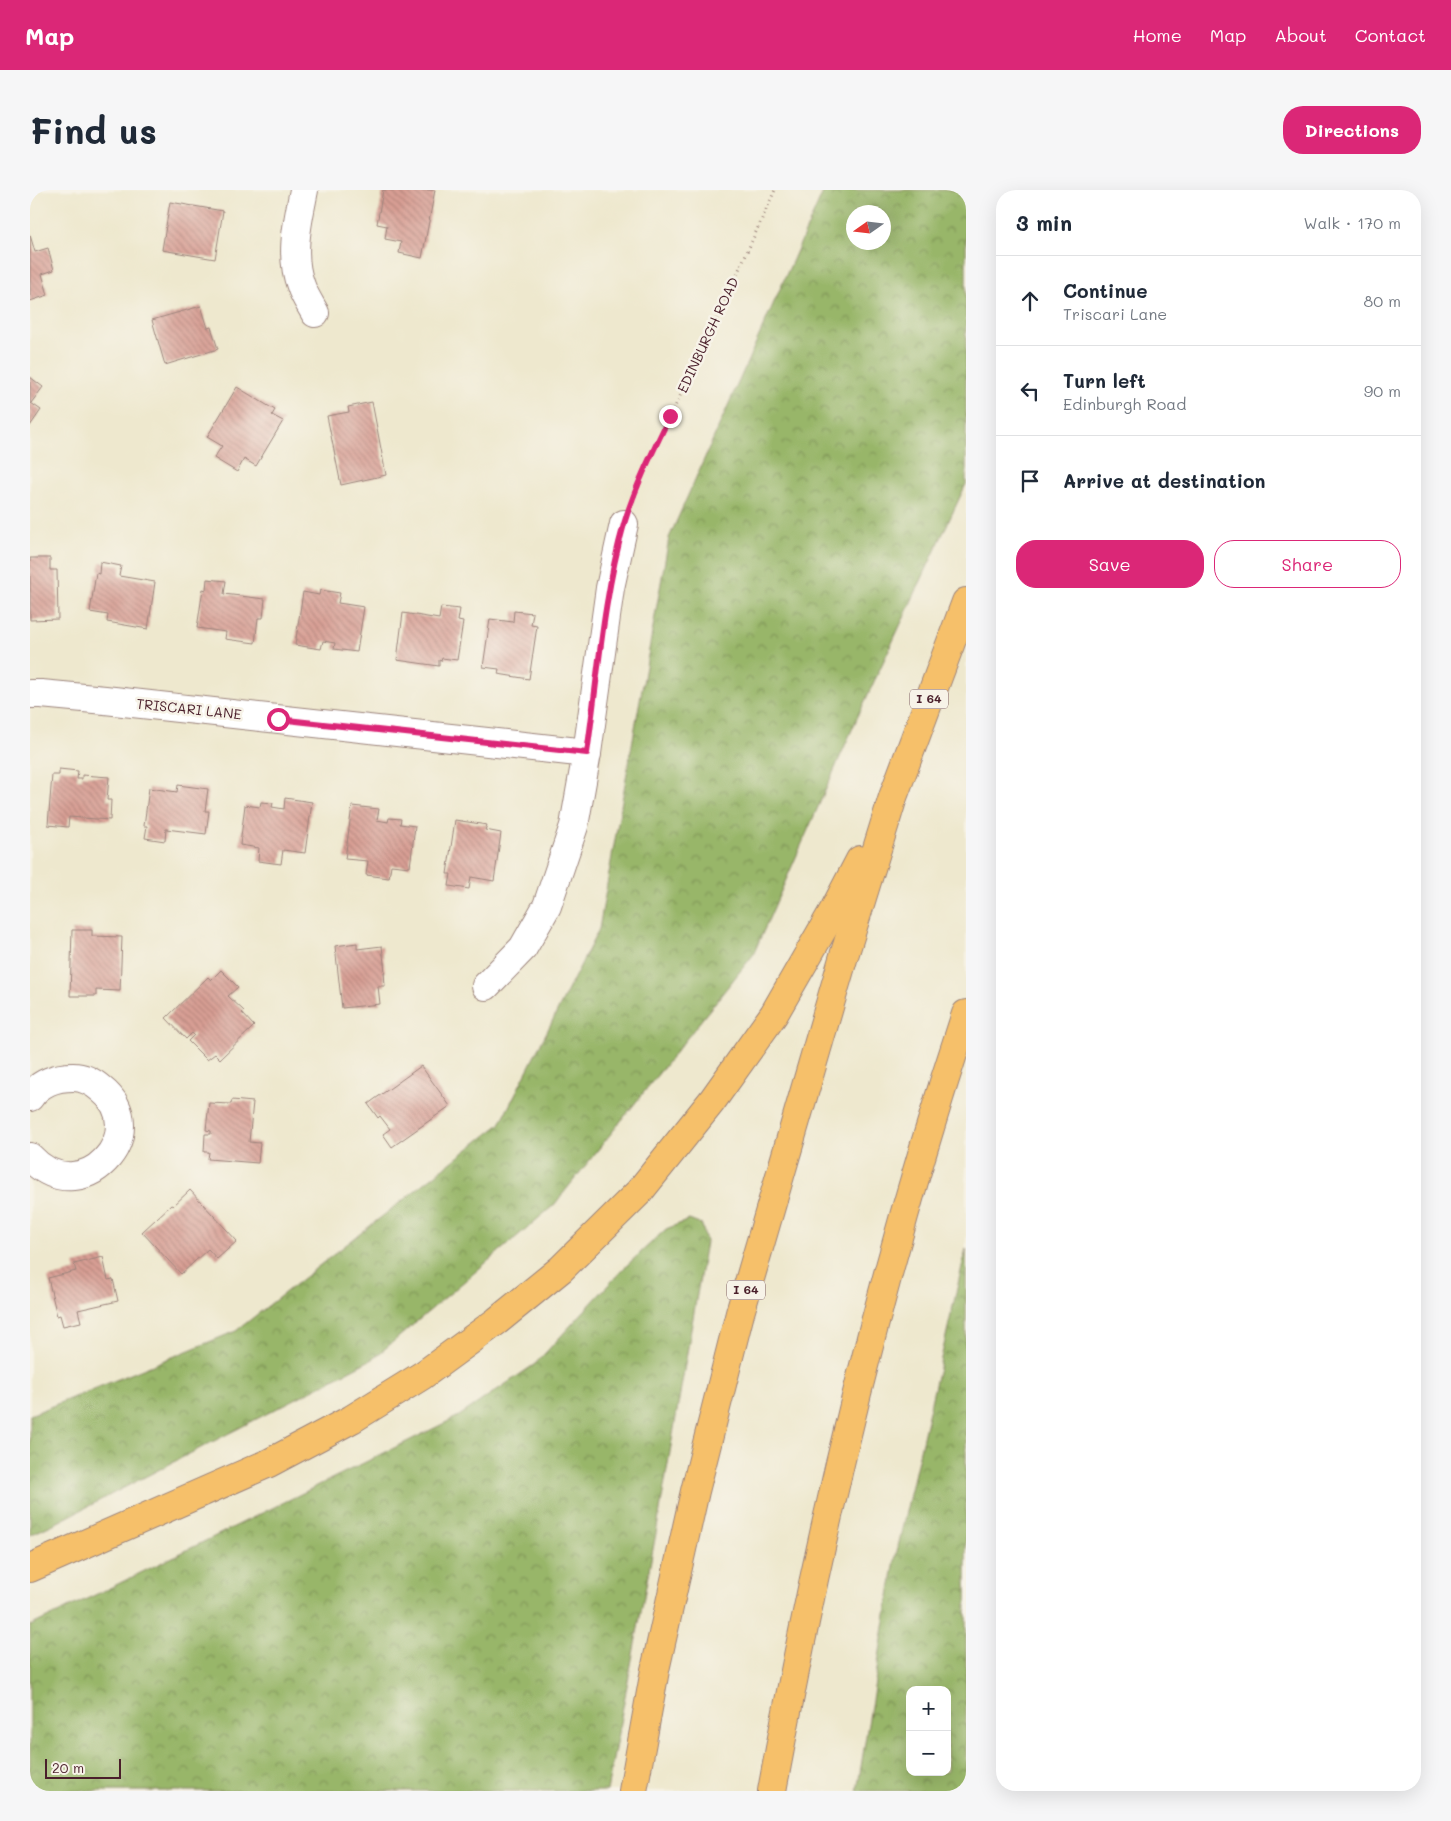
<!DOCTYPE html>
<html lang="en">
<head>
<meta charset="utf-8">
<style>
  body { margin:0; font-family:Mali,sans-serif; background:#f6f6f7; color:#1f2937 }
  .controls { position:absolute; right:15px; bottom:15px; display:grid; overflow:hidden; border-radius:10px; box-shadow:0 5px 20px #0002 }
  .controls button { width:45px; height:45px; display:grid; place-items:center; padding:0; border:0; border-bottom:1px solid #e0e1e3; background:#fff; color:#1f2937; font:25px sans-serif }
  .compass { position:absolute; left:816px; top:15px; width:45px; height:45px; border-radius:50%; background:#fff; box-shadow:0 5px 20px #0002; rotate:256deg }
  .scale { position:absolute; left:15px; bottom:12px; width:76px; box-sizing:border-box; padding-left:5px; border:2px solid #4a1f2b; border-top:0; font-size:14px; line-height:18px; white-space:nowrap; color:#4a1f2b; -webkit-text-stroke:4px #f7f3e8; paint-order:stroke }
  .stop { position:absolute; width:15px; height:15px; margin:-11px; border:4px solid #db2777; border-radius:50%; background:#fff }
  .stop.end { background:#db2777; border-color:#fff; box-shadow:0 1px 5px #0008 }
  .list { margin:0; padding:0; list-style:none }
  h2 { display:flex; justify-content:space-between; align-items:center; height:65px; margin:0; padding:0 20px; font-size:21px }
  h2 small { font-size:16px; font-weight:400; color:#747a83 }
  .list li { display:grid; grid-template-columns:32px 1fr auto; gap:15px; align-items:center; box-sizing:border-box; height:90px; padding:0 20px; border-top:1px solid #e0e1e3 }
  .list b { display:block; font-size:19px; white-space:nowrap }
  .list p { margin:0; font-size:16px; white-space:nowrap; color:#747a83 }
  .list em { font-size:16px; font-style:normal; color:#747a83 }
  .actions { display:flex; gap:10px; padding:15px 20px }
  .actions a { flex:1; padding:11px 0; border:1px solid #db2777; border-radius:20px; text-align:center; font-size:18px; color:#db2777 }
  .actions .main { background:#db2777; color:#fff }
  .icon { flex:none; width:28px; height:28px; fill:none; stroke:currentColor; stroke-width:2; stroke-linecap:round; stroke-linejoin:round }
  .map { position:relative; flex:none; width:936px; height:1601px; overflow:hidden; border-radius:20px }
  header { display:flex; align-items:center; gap:30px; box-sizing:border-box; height:70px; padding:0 25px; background:#db2777; color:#fff }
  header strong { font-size:24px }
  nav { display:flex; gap:28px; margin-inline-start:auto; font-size:18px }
  .intro { display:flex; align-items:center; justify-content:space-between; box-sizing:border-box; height:120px; padding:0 30px }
  h1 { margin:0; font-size:35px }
  .button { padding:12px 22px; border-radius:20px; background:#db2777; color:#fff; font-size:18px; font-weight:700 }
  main { display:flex; gap:30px; padding:0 30px }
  aside { flex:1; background:#fff; border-radius:20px; box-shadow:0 5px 20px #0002 }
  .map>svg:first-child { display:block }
  .forest { fill:url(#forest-crowns); stroke:#716a4a; fill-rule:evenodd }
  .building { fill:url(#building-back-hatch) }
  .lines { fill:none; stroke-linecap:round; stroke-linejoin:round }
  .minor-casing { stroke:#9c847c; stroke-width:30 }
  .highway-casing { stroke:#9c847c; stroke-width:30 }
  .path { stroke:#9c847c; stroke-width:3; stroke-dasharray:1 4; stroke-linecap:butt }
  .minor { stroke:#fff; stroke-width:28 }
  .highway { stroke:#f6c06b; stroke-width:28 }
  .route { stroke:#db2777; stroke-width:6 }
  .labels { text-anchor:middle; stroke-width:5; stroke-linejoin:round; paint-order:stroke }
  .shield { fill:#f7f3e8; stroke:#7e5f64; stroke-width:1 }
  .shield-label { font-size:12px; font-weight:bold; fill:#4a1f2b }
  .street-label { font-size:14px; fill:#4a1f2b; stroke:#f7f3e8 }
</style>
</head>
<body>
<header>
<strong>Map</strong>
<nav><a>Home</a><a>Map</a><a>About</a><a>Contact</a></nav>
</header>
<div class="intro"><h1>Find us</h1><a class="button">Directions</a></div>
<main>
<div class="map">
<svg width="936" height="1601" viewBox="0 0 936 1601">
  <defs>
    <pattern id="forest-crowns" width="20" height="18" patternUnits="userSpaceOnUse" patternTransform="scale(1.25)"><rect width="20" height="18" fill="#98b669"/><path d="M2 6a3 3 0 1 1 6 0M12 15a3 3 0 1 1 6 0" fill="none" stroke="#7e9357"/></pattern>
    <pattern id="building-back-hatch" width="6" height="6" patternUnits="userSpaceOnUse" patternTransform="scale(1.25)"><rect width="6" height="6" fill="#d89f94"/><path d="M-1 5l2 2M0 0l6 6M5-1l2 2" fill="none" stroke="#b18179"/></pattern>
  </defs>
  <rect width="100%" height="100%" fill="#f7f3e8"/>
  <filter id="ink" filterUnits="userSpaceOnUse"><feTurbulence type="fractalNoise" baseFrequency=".02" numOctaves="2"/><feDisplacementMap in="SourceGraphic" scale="10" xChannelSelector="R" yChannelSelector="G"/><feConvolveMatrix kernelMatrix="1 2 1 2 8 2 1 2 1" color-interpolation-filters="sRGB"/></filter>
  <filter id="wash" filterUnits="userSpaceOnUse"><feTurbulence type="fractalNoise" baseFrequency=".0096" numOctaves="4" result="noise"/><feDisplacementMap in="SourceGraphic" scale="20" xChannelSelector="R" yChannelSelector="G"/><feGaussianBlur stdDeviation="1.12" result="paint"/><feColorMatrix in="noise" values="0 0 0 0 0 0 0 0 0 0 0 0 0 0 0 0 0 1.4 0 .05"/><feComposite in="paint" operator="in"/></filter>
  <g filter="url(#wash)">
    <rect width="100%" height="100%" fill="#eee8ce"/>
    <g class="forest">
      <path d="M794,0H936V294L828,526L723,765L524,1015L344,1168L30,1331L0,1345V1225L206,1141L470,934L569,739L639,348ZM824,22H854V52H824Z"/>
      <path d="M659,1030L672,1035L676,1052L627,1338L577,1601H0V1436L86,1395L429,1226L505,1174L594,1078L636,1039Z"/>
      <path d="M936,1059V1594L919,1601H827L865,1370ZM880,1500H917V1582H880Z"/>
    </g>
    <g id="blocks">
      <g class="building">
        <path d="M353,0H405L392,68L369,63L371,52L355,49L357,36L347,34Z"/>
        <path d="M140,12L193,21L185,69L132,60Z"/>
        <path d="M0,45L5,62L18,58L24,80L12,84L18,105L0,111Z"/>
        <path d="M171,116L178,138L181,137L188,159L135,175L122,130Z"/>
        <path d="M0,187L13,197L1,213L11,220L0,236Z"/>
        <path d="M207,197L245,220L242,225L253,231L226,276L214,269L207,282L184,268L192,256L177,247Z"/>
        <path d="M342,212L356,285L311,295L297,226L319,222L318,217Z"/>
        <path d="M0,368H20V380H27L28,429L0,430Z"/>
        <path d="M70,372L91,376L89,386L125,392L118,439L77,432L78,425L60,422L66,383L69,384Z"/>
        <path d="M177,389L196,391L194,404L235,409L233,428H228L225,453L195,449L196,442L167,438L173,399L176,400Z"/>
        <path d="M290,400L310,403L308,413L334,417L327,462L304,459L305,453L293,451L291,459L265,455L273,402L289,405Z"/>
        <path d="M411,417L430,419L428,431L433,432L427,470L412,468L411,471L409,470V476L367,470L373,423L409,429Z"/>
        <path d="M484,421L503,423L501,435L507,436L499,489L468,484L469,479L453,477L460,429L483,432Z"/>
        <path d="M29,579L48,581L47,589H52V585L79,587L77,610H81L80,630L39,627L38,637L18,635L22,585H29Z"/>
        <path d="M148,595L178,599L175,621H179L176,644L136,639L135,651L115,648L117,636H114L119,598L147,602Z"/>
        <path d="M255,608L282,612L275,663L253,660L251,674L228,671L229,658L210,655L215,615L230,617L231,612L243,613L242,617L254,619Z"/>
        <path d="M322,616L349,619L347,630L358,632L359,628L371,629L370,634L385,636L380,677L361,675L359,688L336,685L338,671L315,669Z"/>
        <path d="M425,630L457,635L455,640L471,643L464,691L441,687L439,699L419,696L421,684H417Z"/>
        <path d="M42,740H62V746L92,747L90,801L66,800V806H40Z"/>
        <path d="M327,753V759L352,756L355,782H354L355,796H348L350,814L312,818L305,756Z"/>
        <path d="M191,780L208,797L198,806L214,821L212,823L224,836L190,869L185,864L177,870L158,851L164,845L162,843L156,849L136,828L178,787L181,790Z"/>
        <path d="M391,876L420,916L362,957L353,944L360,939L350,926L348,928L338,914Z"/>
        <path d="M202,910L223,912L219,952L230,953L228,973L178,969L179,962H174L175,944H181V941L176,940L179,913L201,914Z"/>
        <path d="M160,1000L207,1051L187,1069L178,1059L151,1084L112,1042L141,1015L143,1016Z"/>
        <path d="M73,1067L78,1090L83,1089L88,1111L48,1120L51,1132L33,1136L30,1125L27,1126L18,1088L46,1081L44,1074Z"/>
      </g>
    </g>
  </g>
  <g filter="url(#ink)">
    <use href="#blocks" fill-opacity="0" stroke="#9c847c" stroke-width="1"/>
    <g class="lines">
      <g class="minor-casing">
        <g id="minor">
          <path d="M274,0C268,31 259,65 271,96C274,105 280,114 285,123"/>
          <path d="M0,504H11L75,510L557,563"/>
          <path d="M456,796L493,758L517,716L544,636L557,563L580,398L594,334"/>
          <path d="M0,907C10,892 27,887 43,887C53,887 63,892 71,899C125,941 52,1024 0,967"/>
        </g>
      </g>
      <g class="highway-casing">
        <g id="highway">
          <path d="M0,1378L239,1273L322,1229L393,1185L467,1131L531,1079L609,1002L682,911L744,824L805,718L830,670"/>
          <path d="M603,1601L625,1480L665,1301L710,1123L813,769L863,607L936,412"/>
          <path d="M742,1601C790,1338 852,1077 936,824"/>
        </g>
      </g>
      <path class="path" d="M603,311L615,278L674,157L745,0"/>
      <use href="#minor" class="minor"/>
      <use href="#highway" class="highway"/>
    </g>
  </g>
  <g class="lines" filter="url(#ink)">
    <path class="route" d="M248,529L557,563C568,487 573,408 594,334C605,297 623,261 640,226"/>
  </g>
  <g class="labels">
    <g class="shield">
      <rect x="880" y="499.5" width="38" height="19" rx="4"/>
      <rect x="697" y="1090.5" width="38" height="19" rx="4"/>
    </g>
    <g class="shield-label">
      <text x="899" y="513">I 64</text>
      <text x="716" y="1104">I 64</text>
    </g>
    <g class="street-label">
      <text transform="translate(678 145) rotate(-65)" y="5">EDINBURGH ROAD</text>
      <text transform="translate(159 519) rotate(6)" y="5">TRISCARI LANE</text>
    </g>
  </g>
</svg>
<div class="controls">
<button>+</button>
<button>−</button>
</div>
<svg class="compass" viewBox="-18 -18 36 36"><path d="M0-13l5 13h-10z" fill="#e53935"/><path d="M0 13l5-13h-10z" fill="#747a83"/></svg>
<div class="scale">20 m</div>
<div class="stop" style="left:248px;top:529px"></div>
<div class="stop end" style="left:640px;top:226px"></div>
</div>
<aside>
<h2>3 min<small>Walk · 170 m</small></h2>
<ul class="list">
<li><svg class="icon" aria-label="ahead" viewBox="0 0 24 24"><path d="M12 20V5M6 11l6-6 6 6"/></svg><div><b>Continue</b><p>Triscari Lane</p></div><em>80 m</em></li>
<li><svg class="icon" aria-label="left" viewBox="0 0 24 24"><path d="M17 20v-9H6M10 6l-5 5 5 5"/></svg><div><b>Turn left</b><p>Edinburgh Road</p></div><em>90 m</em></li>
<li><svg class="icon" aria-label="arrive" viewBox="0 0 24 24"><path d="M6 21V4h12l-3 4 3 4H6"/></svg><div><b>Arrive at destination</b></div></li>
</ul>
<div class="actions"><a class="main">Save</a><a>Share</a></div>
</aside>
</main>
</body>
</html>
